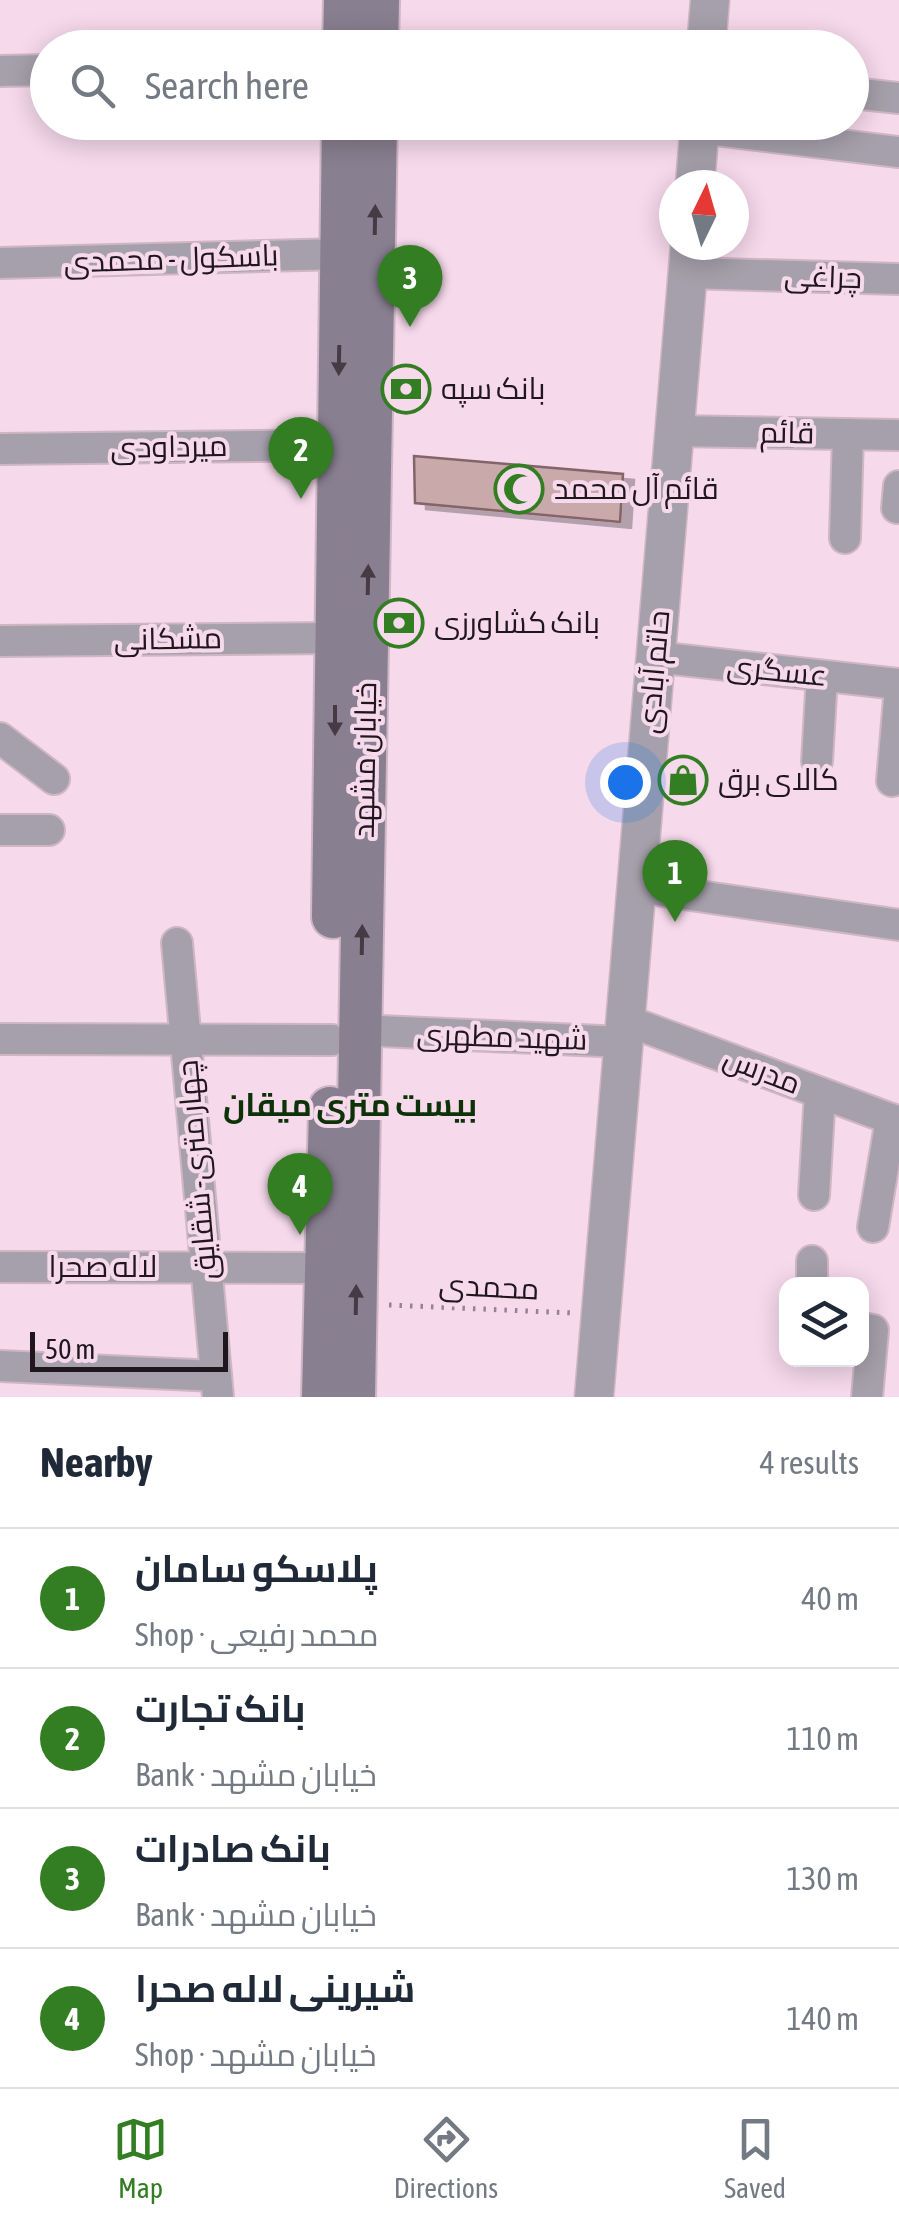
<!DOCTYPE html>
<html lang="en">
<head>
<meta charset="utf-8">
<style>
  body { margin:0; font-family:"Asap Condensed",Cairo,sans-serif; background:#f2f2f3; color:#1f2937 }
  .controls { position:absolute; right:30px; bottom:30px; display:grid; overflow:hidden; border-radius:20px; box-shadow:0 5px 25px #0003 }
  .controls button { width:90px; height:90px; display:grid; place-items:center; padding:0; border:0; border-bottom:2px solid #e0e1e3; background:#fff; color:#1f2937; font:50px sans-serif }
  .compass { position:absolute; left:659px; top:170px; width:90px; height:90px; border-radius:50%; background:#fff; box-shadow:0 5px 25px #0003; rotate:5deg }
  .scale { position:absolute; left:30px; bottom:25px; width:198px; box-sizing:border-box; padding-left:10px; border:5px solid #20161d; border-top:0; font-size:28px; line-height:35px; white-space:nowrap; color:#20161d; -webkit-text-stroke:8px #f6d9eb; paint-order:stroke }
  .you { position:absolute; left:625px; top:782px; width:35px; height:35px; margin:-25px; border:8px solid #fff; border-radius:50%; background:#1a73e8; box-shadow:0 0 0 15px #1a73e833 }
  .badge { display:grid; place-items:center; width:65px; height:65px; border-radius:50%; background:#337d23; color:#fff; font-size:32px; font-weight:700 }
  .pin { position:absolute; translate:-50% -82px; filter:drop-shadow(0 2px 5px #0008) }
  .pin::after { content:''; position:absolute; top:52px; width:35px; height:30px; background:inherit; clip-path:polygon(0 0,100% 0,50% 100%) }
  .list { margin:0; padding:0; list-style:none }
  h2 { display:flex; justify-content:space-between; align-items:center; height:130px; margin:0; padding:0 40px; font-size:42px }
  h2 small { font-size:32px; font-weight:400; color:#747a83 }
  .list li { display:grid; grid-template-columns:65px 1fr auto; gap:30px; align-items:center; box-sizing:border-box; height:140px; padding:0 40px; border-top:2px solid #e0e1e3 }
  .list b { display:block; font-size:38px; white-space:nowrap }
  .list p { margin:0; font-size:32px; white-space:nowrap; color:#747a83 }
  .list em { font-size:32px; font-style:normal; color:#747a83 }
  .icon { flex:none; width:55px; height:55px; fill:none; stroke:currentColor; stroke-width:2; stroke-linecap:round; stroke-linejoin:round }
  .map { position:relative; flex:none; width:899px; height:1397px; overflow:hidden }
  .search { position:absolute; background:#fff; box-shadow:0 5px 25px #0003; left:30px; right:30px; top:30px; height:110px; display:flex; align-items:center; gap:25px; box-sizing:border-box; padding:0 35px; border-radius:55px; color:#747a83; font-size:38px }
  .sheet { height:690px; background:#fff }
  nav { display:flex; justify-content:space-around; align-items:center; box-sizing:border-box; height:140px; border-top:2px solid #e0e1e3; background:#fff; font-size:28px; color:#747a83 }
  nav a { display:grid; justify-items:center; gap:5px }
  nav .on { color:#337d23 }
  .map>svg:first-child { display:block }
  .building { fill:#caa9ab; stroke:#836567; stroke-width:2.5; filter:url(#shadow) }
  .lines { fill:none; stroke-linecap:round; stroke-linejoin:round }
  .minor-casing { stroke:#cfb6c6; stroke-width:34 }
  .tertiary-casing { stroke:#cfb6c6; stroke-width:41 }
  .secondary-casing { stroke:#cfb6c6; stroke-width:46 }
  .path { stroke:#97828f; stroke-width:5; stroke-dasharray:2.5 8; stroke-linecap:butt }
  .minor { stroke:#a6a0ac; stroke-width:30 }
  .tertiary { stroke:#a6a0ac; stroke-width:38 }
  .secondary { stroke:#887f90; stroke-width:42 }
  .oneway { fill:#443b45 }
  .labels { text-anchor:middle; stroke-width:8; stroke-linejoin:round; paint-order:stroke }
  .street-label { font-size:30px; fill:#20161d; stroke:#f6d9eb }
  .poi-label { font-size:30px; fill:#20161d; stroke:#f6d9eb; text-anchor:start }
  .neighbourhood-label { font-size:32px; font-weight:bold; fill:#0e3207; stroke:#f6d9eb }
</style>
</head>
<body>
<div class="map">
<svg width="899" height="1397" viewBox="0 0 899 1397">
  <defs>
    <filter id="shadow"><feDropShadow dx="11" dy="6" stdDeviation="0" flood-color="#0004"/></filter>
  </defs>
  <rect width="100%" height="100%" fill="#f6d9eb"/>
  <path class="building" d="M414,456L623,474L620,522L415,503Z"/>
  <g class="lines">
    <g class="minor-casing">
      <g id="minor">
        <path d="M0,71L48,70"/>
        <path d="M852,93L899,98"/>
        <path d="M699,128L899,152"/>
        <path d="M0,263L341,254"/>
        <path d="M687,273L899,279"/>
        <path d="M674,431L899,435"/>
        <path d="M0,449L338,445"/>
        <path d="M897,508L899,486"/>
        <path d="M845,538L848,434"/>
        <path d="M0,641L335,638"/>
        <path d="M655,657L899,684"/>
        <path d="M0,738L54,779"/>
        <path d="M817,761L822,676"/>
        <path d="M892,781L899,699"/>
        <path d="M0,830H49"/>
        <path d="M636,887L899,925"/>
        <path d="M177,943L218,1397"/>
        <path d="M625,1020L899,1122"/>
        <path d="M380,1031L623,1042"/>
        <path d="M0,1039L332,1040"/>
        <path d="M814,1195L820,1093"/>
        <path d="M873,1227L891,1119"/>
        <path d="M0,1267L326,1268"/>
        <path d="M812,1284V1261"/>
        <path d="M862,1328L873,1330L867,1397"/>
        <path d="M0,1366L216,1376"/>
      </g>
    </g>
    <g class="tertiary-casing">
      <g id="tertiary">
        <path d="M706,48L710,0"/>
        <path d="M695,185L700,122"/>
        <path d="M594,1397L690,245"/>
      </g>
    </g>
    <g class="secondary-casing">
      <g id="secondary">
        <path d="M344,48L345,0"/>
        <path d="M377,48L378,0"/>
        <path d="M333,917L343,122"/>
        <path d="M323,1397L330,1108"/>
        <path d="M354,1397L376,122"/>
      </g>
    </g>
    <path class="path" d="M389,1305L573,1313"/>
    <use href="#minor" class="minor"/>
    <use href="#tertiary" class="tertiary"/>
    <use href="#secondary" class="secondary"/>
  </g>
  <defs><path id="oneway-solid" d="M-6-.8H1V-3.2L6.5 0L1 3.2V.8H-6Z" transform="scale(2.5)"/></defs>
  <g class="oneway">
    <use href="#oneway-solid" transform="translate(375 220) rotate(-89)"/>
    <use href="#oneway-solid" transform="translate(339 360) rotate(91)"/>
    <use href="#oneway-solid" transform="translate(368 580) rotate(-89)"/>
    <use href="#oneway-solid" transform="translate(335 720) rotate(90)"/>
    <use href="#oneway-solid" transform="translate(362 940) rotate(-89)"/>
    <use href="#oneway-solid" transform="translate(356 1300) rotate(-89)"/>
  </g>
  <defs>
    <g id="bank-ring" transform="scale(2.5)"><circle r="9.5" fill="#f6d9eb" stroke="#337d23" stroke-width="1.5"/><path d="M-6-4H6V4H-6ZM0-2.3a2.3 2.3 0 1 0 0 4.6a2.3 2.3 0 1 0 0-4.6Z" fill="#337d23"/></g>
    <g id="mosque-ring" transform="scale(2.5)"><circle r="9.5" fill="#f6d9eb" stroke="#337d23" stroke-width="1.5"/><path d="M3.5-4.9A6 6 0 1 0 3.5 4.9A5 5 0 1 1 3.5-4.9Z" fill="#337d23"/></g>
    <g id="shop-ring" transform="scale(2.5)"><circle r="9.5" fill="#f6d9eb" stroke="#337d23" stroke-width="1.5"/><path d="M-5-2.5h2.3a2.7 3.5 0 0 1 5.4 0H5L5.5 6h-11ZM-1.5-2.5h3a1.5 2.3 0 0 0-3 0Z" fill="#337d23"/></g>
  </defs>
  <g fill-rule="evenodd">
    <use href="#bank-ring" x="406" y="389"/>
    <use href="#mosque-ring" x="519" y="489"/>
    <use href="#bank-ring" x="399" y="623"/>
    <use href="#shop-ring" x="683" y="780"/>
  </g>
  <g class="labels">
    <g class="street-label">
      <text transform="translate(171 259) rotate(-2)" y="10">باسکول - محمدی</text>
      <text transform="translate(823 277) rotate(2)" y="10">چراغی</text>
      <text transform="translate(787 433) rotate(1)" y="10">قائم</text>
      <text transform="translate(169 447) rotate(-1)" y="10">میرداودی</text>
      <text transform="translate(168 639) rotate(-1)" y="10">مشکانی</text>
      <text transform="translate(777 671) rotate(6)" y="10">عسگری</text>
      <text transform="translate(654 672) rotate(-85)" y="10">حاتم آبادی</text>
      <text transform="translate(365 760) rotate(-89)" y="10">خیابان مشهد</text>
      <text transform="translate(502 1037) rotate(2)" y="10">شهید مطهری</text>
      <text transform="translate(762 1071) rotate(21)" y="10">مدرس</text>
      <text transform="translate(197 1170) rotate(-95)" y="10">چهار متری- شقایق</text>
      <text x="103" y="1277">لاله صحرا</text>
      <text transform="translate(489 1287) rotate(3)" y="10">محمدی</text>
    </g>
    <g class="poi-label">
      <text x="441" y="399">بانک سپه</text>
      <text x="554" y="499">قائم آل محمد</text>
      <text x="434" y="633">بانک کشاورزی</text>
      <text x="718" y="790">کالای برق</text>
    </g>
    <g class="neighbourhood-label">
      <text x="350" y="1116">بیست متری میقان</text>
    </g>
  </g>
</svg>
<div class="controls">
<button><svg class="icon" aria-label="layers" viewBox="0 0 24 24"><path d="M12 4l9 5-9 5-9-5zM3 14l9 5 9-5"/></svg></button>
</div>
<svg class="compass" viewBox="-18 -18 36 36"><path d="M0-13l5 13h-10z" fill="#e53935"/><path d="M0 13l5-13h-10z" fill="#747a83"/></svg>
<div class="scale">50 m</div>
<div class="you"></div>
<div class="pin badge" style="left:675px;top:922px">1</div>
<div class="pin badge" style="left:301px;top:499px">2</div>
<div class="pin badge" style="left:410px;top:327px">3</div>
<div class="pin badge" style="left:300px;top:1235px">4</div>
<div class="search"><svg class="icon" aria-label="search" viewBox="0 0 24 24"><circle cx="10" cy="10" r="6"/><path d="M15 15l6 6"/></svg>Search here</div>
</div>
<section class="sheet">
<h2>Nearby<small>4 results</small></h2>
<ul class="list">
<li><span class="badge">1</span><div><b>پلاسکو سامان</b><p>Shop · محمد رفیعی</p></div><em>40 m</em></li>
<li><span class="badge">2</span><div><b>بانک تجارت</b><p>Bank · خیابان مشهد</p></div><em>110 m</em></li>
<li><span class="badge">3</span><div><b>بانک صادرات</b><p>Bank · خیابان مشهد</p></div><em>130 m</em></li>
<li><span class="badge">4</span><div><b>شیرینی لاله صحرا</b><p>Shop · خیابان مشهد</p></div><em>140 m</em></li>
</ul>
</section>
<nav>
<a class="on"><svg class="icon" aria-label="map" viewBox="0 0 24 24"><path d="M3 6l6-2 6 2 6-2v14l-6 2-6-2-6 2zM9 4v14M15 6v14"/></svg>Map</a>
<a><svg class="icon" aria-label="directions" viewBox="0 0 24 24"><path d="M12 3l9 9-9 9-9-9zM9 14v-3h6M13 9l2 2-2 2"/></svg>Directions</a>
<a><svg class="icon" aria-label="saved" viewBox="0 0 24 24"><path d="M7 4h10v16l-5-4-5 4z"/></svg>Saved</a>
</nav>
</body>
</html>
